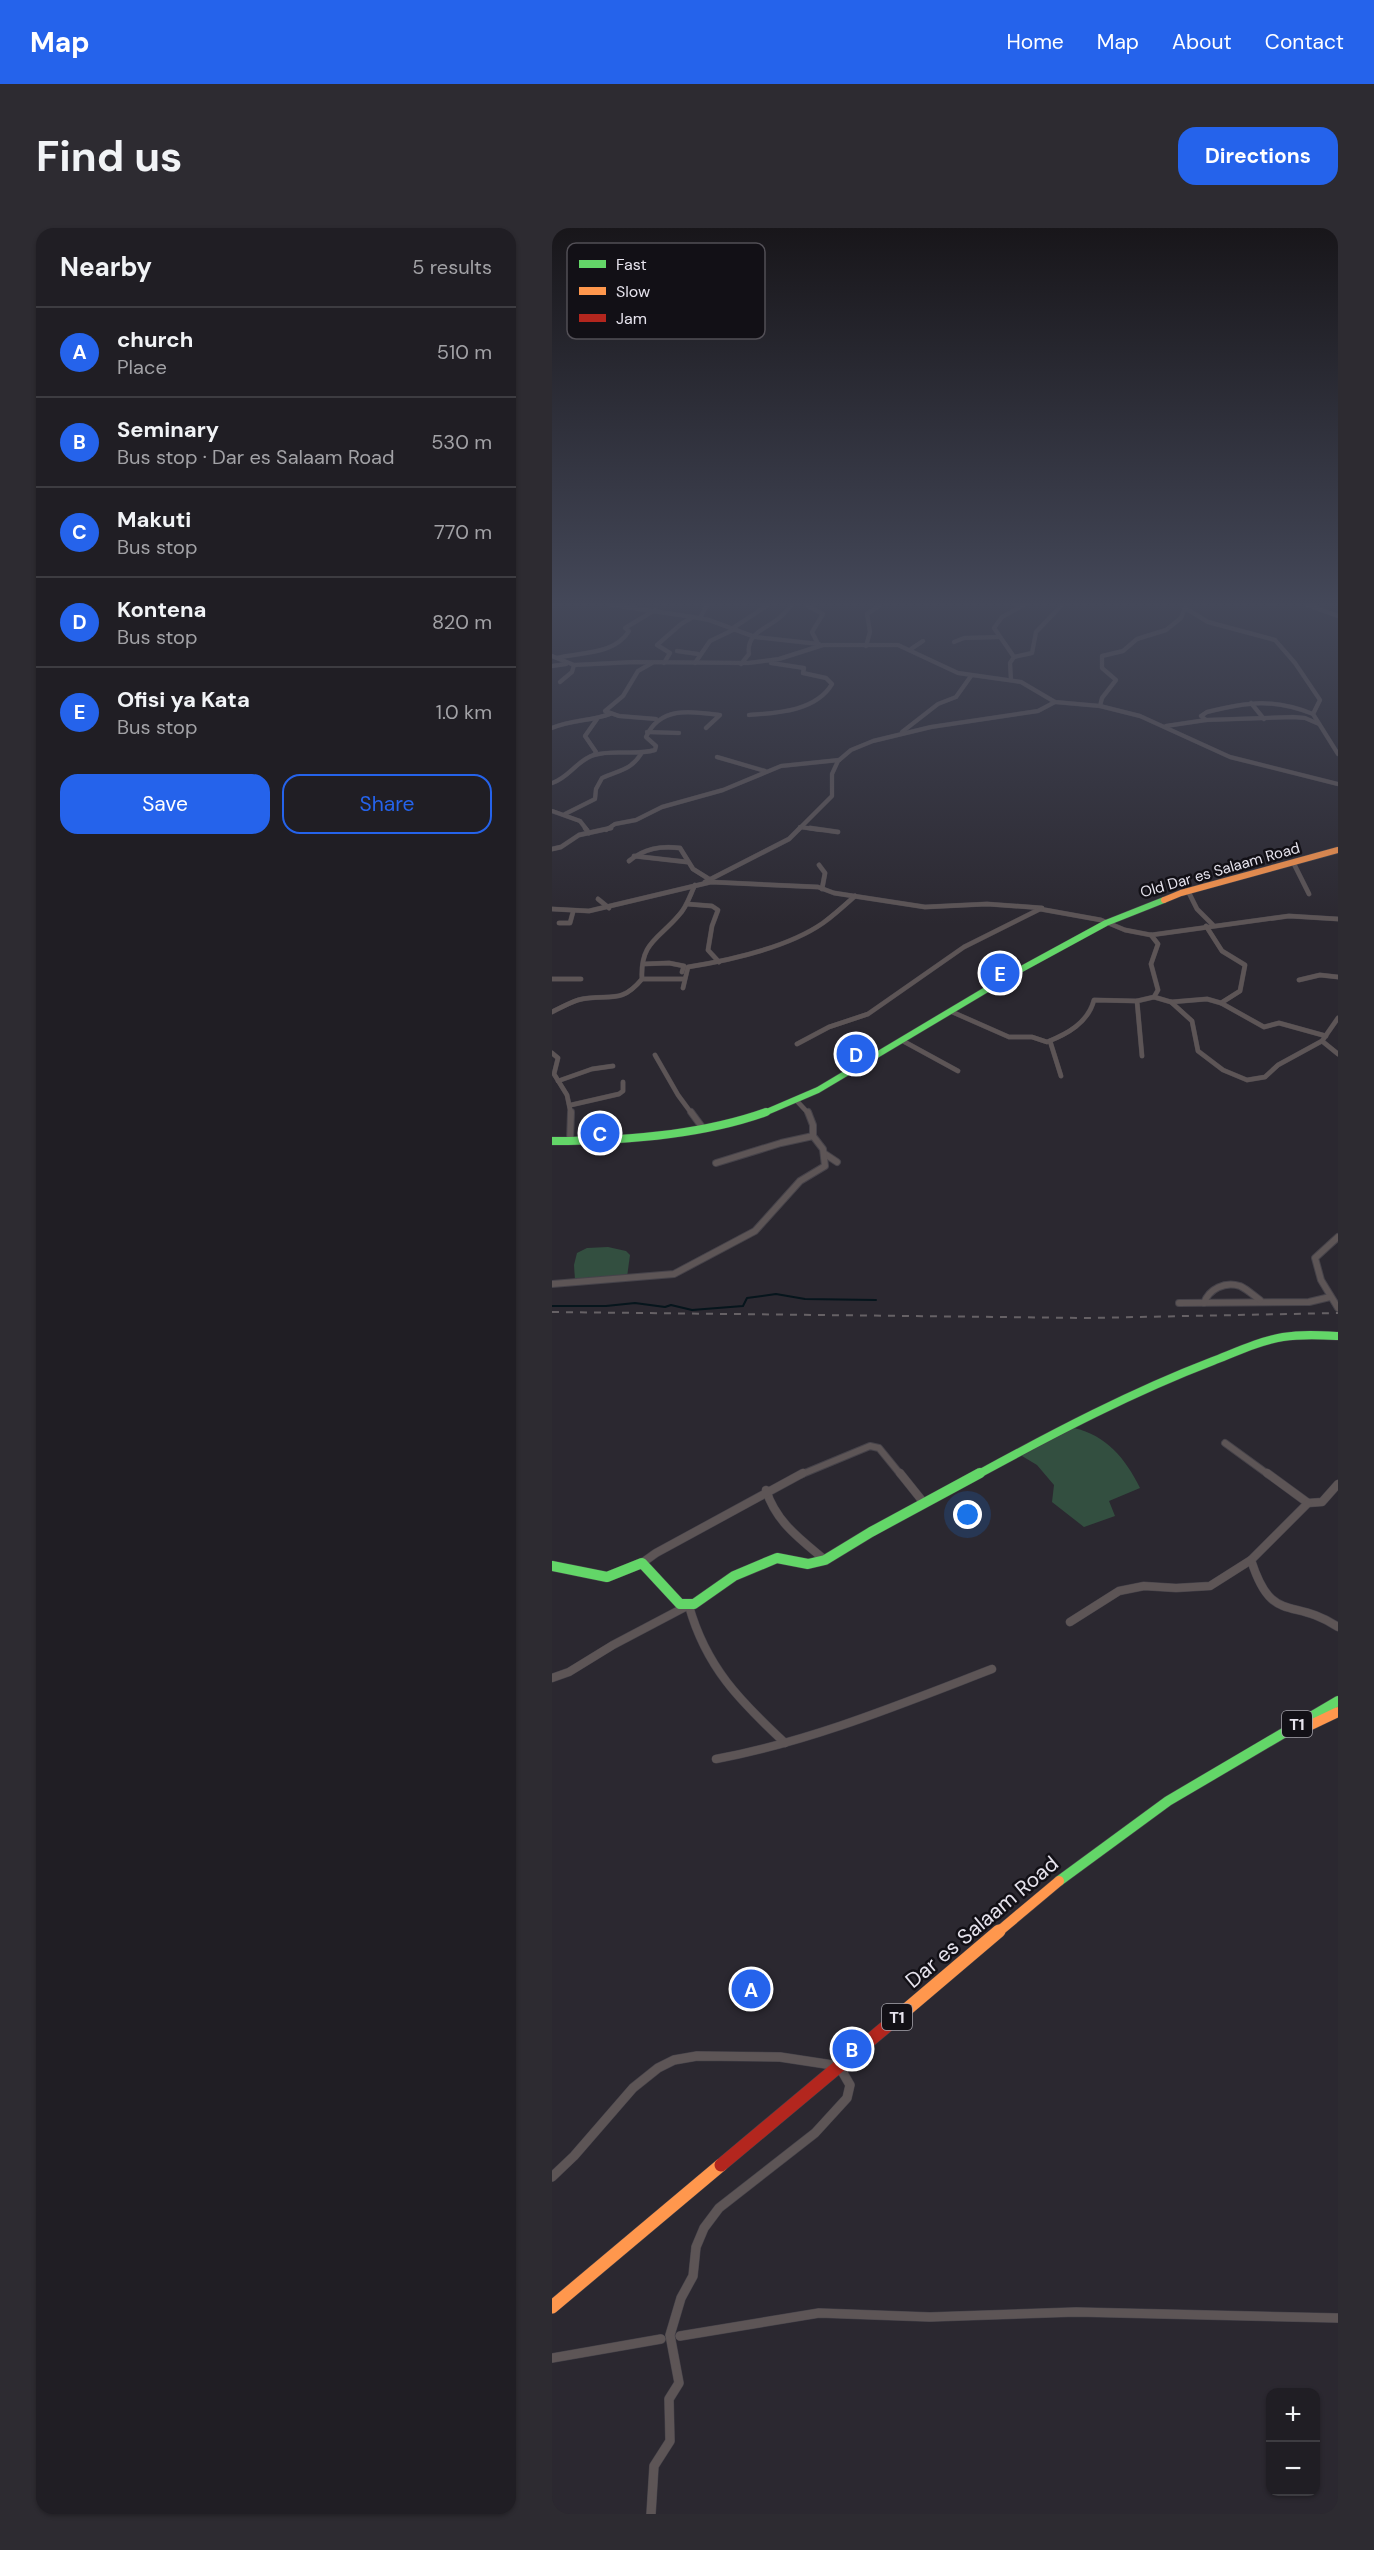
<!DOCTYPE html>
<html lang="en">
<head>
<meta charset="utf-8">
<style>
  body { margin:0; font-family:"DM Sans",sans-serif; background:#2d2b31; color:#f1f3f6 }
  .controls { position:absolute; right:18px; bottom:18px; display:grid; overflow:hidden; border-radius:12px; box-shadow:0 2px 4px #0004 }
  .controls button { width:54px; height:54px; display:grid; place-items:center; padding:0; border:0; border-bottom:2px solid #3d3c41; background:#201e24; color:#f1f3f6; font:30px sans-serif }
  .you { position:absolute; left:416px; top:1287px; width:21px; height:21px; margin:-15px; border:4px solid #fff; border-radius:50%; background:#1a73e8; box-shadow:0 0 0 9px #1a73e833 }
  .badge { display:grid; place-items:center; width:39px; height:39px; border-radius:50%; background:#2563eb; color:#fff; font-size:20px; font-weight:700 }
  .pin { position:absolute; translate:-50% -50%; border:3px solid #fff; box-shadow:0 2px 6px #0006 }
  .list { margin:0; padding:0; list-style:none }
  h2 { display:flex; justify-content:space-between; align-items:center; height:78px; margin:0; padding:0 24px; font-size:26px }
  h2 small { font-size:20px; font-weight:400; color:#a2a2a6 }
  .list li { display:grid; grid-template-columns:39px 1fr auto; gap:18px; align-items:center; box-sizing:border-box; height:90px; padding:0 24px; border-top:2px solid #3d3c41 }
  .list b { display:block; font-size:22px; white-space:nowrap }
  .list p { margin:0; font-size:20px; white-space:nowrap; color:#a2a2a6 }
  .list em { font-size:20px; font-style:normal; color:#a2a2a6 }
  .actions { display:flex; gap:12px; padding:18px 24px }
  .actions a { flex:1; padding:14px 0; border:2px solid #2563eb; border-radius:18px; text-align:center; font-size:21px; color:#2563eb }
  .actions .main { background:#2563eb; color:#fff }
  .map { position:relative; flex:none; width:786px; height:2286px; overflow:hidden; border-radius:18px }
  header { display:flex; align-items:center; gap:36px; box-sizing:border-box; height:84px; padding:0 30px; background:#2563eb; color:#fff }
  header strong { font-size:28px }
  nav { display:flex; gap:33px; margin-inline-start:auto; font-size:21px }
  .intro { display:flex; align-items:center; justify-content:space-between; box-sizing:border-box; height:144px; padding:0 36px }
  h1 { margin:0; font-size:42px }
  .button { padding:15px 27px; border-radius:18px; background:#2563eb; color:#fff; font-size:21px; font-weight:700 }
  main { display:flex; gap:36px; padding:0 36px }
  aside { flex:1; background:#201e24; border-radius:18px; box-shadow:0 2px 4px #0004 }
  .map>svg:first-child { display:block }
  .green { fill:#334f40 }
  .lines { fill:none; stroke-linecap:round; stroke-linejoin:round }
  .stream { stroke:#06151c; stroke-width:2 }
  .street-far4-casing { stroke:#46434a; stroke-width:4.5 }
  .street-far3-casing { stroke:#46434a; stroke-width:5 }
  .street-far2-casing { stroke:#46434a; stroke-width:8 }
  .street-far1-casing { stroke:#46434a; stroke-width:9 }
  .street-casing { stroke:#46434a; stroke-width:10 }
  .fast-far2-casing { stroke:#46434a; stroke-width:7 }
  .fast-far1-casing { stroke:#46434a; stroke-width:9 }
  .fast-casing { stroke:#46434a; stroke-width:11 }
  .slow-far2-casing { stroke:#46434a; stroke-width:7 }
  .slow-far1-casing { stroke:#46434a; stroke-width:11 }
  .slow-casing { stroke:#46434a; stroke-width:14 }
  .jam-casing { stroke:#46434a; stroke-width:14 }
  .street-far4 { stroke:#5d5556; stroke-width:4 }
  .street-far3 { stroke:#5d5556; stroke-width:4.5 }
  .street-far2 { stroke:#5d5556; stroke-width:6 }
  .street-far1 { stroke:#5d5556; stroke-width:8 }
  .street { stroke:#5d5556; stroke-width:9 }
  .fast-far2 { stroke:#63d668; stroke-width:6 }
  .fast-far1 { stroke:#63d668; stroke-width:8 }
  .fast { stroke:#63d668; stroke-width:10 }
  .slow-far2 { stroke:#ff974d; stroke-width:6 }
  .slow-far1 { stroke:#ff974d; stroke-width:10 }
  .slow { stroke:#ff974d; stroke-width:13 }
  .jam { stroke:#b3261e; stroke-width:13 }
  .rail { stroke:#666165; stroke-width:2; stroke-dasharray:7 7; stroke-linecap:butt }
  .labels { text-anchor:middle; stroke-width:5; stroke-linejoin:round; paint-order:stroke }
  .far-street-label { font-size:15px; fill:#e6e3ed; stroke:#121016 }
  .shield { fill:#121016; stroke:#a6a4ac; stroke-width:1.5 }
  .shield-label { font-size:16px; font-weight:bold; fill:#e6e3ed }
  .near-street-label { font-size:21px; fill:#e6e3ed; stroke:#121016 }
  .key { fill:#121016; stroke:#524f56; stroke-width:1.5 }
  .key-label { font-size:16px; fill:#e6e3ed }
</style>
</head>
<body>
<header>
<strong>Map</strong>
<nav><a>Home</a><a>Map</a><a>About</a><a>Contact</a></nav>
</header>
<div class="intro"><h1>Find us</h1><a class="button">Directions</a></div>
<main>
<aside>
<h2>Nearby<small>5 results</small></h2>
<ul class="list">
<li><span class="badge">A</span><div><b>church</b><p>Place</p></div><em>510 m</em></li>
<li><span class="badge">B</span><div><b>Seminary</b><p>Bus stop · Dar es Salaam Road</p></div><em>530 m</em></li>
<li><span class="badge">C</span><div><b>Makuti</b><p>Bus stop</p></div><em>770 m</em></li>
<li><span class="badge">D</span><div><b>Kontena</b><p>Bus stop</p></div><em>820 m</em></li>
<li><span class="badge">E</span><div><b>Ofisi ya Kata</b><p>Bus stop</p></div><em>1.0 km</em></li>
</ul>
<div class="actions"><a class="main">Save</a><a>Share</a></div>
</aside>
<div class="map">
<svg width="786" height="2286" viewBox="0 0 786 2286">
  <rect width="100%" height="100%" fill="#2b2830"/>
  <g class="green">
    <path d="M56,1019L74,1023L78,1027L75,1049L23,1052L22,1037L25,1025L35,1020Z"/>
    <path d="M522,1200C554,1207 574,1231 588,1260L557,1273L563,1288L532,1299L500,1274L502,1257L485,1237L465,1225L493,1209L501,1211Z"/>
  </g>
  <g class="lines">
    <path class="stream" d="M0,1078H54L83,1075L113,1079L119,1077L140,1082L191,1078L195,1070L224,1066L253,1071L324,1072"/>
    <g class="street-far4-casing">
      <g id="street-far4">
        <path d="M60,377L141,389"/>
        <path d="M254,377L271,386L260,404L266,416"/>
        <path d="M756,377L786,388"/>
        <path d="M633,380L656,394L723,412L743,435L768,472L761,486L786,526"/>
        <path d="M148,390L155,377"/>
        <path d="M181,400L216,377"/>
        <path d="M402,414L412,410L446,409"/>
        <path d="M314,418L318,404L315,386L328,377"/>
        <path d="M359,421L371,413"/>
        <path d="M125,423L146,426"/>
        <path d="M0,428L22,437L82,434L196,435L227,431L271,417H346L406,445L469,454L503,474L548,478L588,488L678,529L786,556"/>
        <path d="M462,429L442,400L450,389L472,377"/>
        <path d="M5,430C30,424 62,427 77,403L73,400L103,382"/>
        <path d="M100,435L86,443L71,468L53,483L67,488L104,491"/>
        <path d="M112,435L118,425L105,417L129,396L141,389L157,392L203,409L267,416"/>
        <path d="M143,435L158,413L183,401"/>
        <path d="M189,436L197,426C194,406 213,401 226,391C231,387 235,382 240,377"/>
        <path d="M0,438L14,436"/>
        <path d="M459,452L458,435L462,429L480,425L484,404L510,377"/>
        <path d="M8,454L20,444L22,437"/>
        <path d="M699,475L712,491"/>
        <path d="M548,478L550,470L564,452L550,440V428L571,423L585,411L614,402L629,390L634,377"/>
        <path d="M197,487C226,485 264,483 280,456L274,450L251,445L252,440L219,435"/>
        <path d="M654,492L649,488L655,484C696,474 721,470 761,486"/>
        <path d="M614,498L654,492L741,489L753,490L767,496"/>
        <path d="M0,500C19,492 39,493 58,486"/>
        <path d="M95,504L127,505"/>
        <path d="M350,504L386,476L404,469L419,448"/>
        <path d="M42,527L44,524L33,508L45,491"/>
        <path d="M165,529L213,543"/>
        <path d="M0,555C17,550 25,532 42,527C62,521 83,528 103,522L104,518L94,509C108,478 139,483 168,487L154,500"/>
        <path d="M0,583L28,593L35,602"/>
        <path d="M13,586L43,571L44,561L50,550C67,542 78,543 89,526"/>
        <path d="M248,599L269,602"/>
        <path d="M54,602L63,596L84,592L110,579L171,562L229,538L287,532"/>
        <path d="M246,602L280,568V546L286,533L299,522L321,513L379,499L486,483L503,474"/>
      </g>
    </g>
    <g class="street-far3-casing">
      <g id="street-far3">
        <path d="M33,600L37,605"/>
        <path d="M258,600L286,604"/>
        <path d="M0,621L9,619L27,607L59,600"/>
        <path d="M82,628L135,634"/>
        <path d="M77,633C93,620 108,618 128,620L141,641L157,651"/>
        <path d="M741,634L757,666"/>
        <path d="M267,637L273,645L270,661"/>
        <path d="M153,654L237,611L248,600"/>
        <path d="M636,663L645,681L661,697"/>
        <path d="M46,671L57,680"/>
        <path d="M135,676L160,678L166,682L160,698L156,722L167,734"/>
        <path d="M0,681L37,683L159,654L266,659L282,665L373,679L435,676L490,680L488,681L549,692L573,702L599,707L737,688L786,691"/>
        <path d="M7,695H18L21,684"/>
        <path d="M654,698L670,723L693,737L688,763L669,775"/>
        <path d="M91,736L117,735L132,738L130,744"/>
        <path d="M0,751H29"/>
        <path d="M90,751H132"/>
        <path d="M747,752L768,747L786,749"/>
        <path d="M131,760L136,739C179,732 235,720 271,695C282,687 293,677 303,668"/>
        <path d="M602,769L619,774L655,771L669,775L712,799L727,795L774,808"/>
        <path d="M619,774L640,793L646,823L671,842L695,852L713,849L726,837L770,813L786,790"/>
        <path d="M398,783L457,809H480L495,814C515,806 536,795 542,772L585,773"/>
        <path d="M0,784C8,780 17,775 26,772C55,764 67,779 90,751C88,714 107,711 127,687C135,679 138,667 143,657"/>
        <path d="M351,813L406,843"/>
        <path d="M498,813L509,848"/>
        <path d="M770,813L786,826"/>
        <path d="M245,816L277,799L316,786L412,719L488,681"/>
        <path d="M0,825L6,830L2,846L15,867L19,886"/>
        <path d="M103,827L126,867L140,886"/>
        <path d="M590,828L585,773L602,769L606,762L599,736L606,716L599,707"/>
        <path d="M6,853L40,841L61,838"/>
        <path d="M244,872L257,886"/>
        <path d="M19,877L67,866L71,863V854"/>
      </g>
    </g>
    <g class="street-far2-casing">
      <g id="street-far2">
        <path d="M139,884L150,899"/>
        <path d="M18,913L19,884"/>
        <path d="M273,926L285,934"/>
        <path d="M164,935L229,915L261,908"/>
        <path d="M786,1009L763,1030L769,1052L786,1080"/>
        <path d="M0,1056L122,1046L203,1003L248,953L273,938L271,921L261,908V897L256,884"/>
        <path d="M627,1075L757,1074L778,1069"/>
        <path d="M652,1075C657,1061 673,1053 688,1058C695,1061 702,1068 708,1072"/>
        <path d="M673,1215L717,1247"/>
        <path d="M248,1247L318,1218L327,1220L349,1247"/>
      </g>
    </g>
    <g class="street-far1-casing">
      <g id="street-far1">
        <path d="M348,1245L372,1275"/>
        <path d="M715,1245L756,1275L770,1274L786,1256"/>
        <path d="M214,1262C224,1294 248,1311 273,1332"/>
        <path d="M756,1275L699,1332C720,1398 740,1368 786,1399"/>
        <path d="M90,1335L104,1325L251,1245"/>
        <path d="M137,1378C154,1439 188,1473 233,1515"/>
        <path d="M518,1394L567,1363L592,1358L624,1360L658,1358L699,1332"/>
        <path d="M0,1450L17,1444L61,1417L135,1378"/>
        <path d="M164,1531C260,1513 349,1476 440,1441"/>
      </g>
    </g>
    <g class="street-casing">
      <g id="street">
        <path d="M0,1949L22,1928L81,1860L106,1840L122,1832L145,1828L228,1829L287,1838L298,1857L295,1870L263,1905L167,1980L152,2000L144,2019L141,2048L129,2070L118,2107L127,2155L117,2171L118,2213L102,2238L99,2286"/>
        <path d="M128,2108L267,2085L378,2089L524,2084L786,2090"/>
        <path d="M0,2130L109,2111"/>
      </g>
    </g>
    <g class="fast-far2-casing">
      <path id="fast-far2" d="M210,886L266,862L464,744L554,695L612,672"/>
    </g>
    <g class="fast-far1-casing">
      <g id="fast-far1">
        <path d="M0,913C68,913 150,907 214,884"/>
        <path d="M425,1247C502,1205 580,1164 661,1133C684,1124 707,1113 731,1109C750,1106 767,1107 786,1108"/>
      </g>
    </g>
    <g class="fast-casing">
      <g id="fast">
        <path d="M0,1338L55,1349L90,1335L128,1376H142L182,1348L225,1330L256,1336L273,1332L319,1304L428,1245"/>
        <path d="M507,1653L616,1573L786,1473"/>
      </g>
    </g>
    <g class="slow-far2-casing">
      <path id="slow-far2" d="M612,672L629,665L786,622"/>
    </g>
    <g class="slow-far1-casing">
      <g id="slow-far1">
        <path d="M744,1504L786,1484"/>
        <path d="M445,1705L507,1653"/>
      </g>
    </g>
    <g class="slow-casing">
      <g id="slow">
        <path d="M354,1782L447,1703"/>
        <path d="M0,2079L169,1937"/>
      </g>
    </g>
    <g class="jam-casing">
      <path id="jam" d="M169,1937L354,1782"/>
    </g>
    <use href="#street-far4" class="street-far4"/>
    <use href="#street-far3" class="street-far3"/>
    <use href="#street-far2" class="street-far2"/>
    <use href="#street-far1" class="street-far1"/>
    <use href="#street" class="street"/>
    <use href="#fast-far2" class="fast-far2"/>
    <use href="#fast-far1" class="fast-far1"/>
    <use href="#fast" class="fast"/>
    <use href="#slow-far2" class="slow-far2"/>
    <use href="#slow-far1" class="slow-far1"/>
    <use href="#slow" class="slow"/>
    <use href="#jam" class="jam"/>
    <path class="rail" d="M0,1084L536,1090L786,1085"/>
  </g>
  <linearGradient id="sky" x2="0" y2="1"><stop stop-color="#18161a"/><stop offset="0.54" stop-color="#444859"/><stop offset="1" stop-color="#444859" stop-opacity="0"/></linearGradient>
  <rect width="786" height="697" fill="url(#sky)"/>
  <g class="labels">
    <g class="far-street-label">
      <text transform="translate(668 642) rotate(-16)" y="5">Old Dar es Salaam Road</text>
    </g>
    <g class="shield">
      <rect x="730" y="1483" width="30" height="26" rx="4.5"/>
      <rect x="330" y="1776" width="30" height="26" rx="4.5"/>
    </g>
    <g class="shield-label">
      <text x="745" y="1502">T1</text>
      <text x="345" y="1795">T1</text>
    </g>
    <g class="near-street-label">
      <text transform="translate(430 1694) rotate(-40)" y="7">Dar es Salaam Road</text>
    </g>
  </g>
  <rect x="15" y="15" width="198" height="96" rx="9" class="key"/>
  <rect x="27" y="32" width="27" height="8" fill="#63d668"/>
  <rect x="27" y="59" width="27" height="8" fill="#ff974d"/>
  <rect x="27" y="86" width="27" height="8" fill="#b3261e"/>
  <g class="key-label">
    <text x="64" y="42">Fast</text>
    <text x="64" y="69">Slow</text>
    <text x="64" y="96">Jam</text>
  </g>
</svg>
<div class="controls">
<button>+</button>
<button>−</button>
</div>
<div class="you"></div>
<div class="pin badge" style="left:199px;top:1761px">A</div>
<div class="pin badge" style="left:300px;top:1821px">B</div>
<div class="pin badge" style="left:48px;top:905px">C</div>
<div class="pin badge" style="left:304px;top:826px">D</div>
<div class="pin badge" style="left:448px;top:745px">E</div>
</div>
</main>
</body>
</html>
